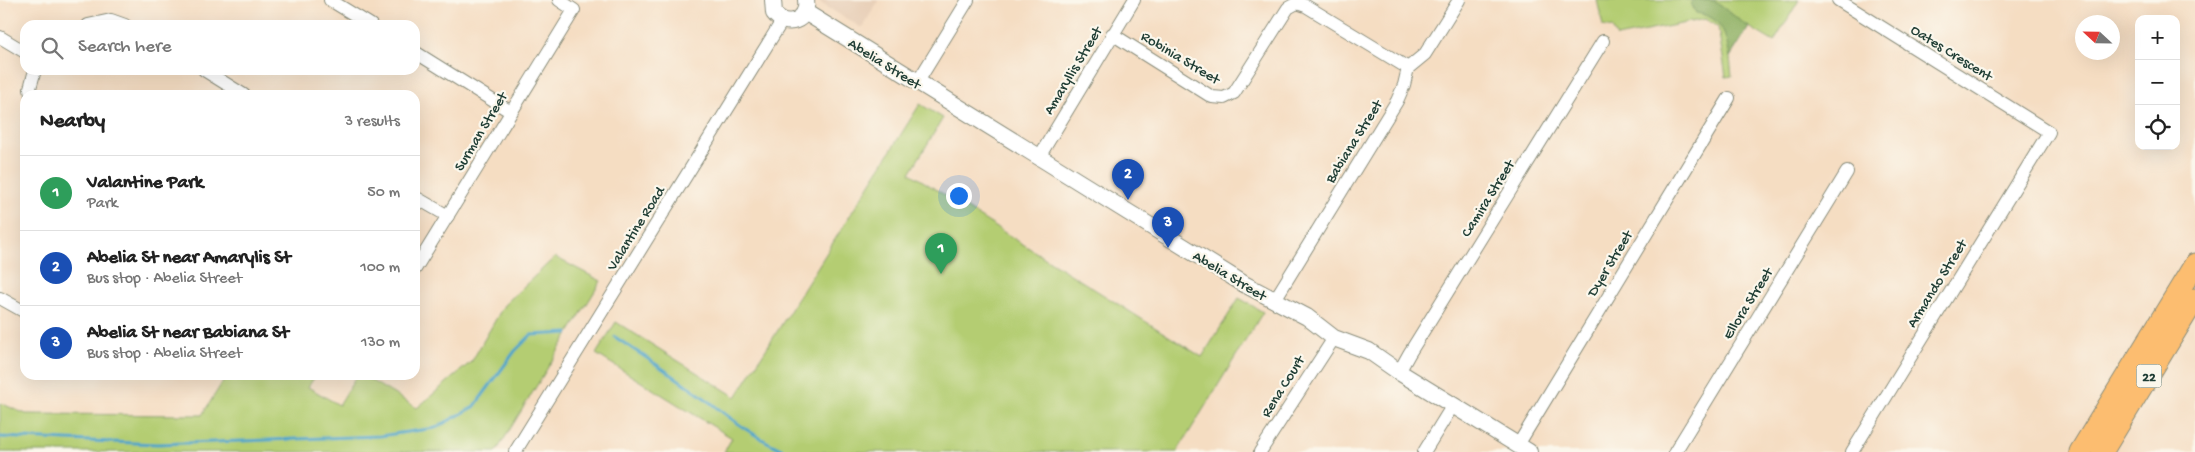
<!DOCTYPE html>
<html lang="en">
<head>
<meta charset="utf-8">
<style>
  body { margin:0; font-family:"Gochi Hand",sans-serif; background:#f2f2f2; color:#222 }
  .controls { position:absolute; right:15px; top:15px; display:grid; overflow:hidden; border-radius:10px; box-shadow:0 5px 20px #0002 }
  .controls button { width:45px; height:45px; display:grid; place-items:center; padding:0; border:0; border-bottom:1px solid #e0e0e0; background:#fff; color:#222; font:25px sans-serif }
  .compass { position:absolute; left:2075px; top:15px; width:45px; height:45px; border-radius:50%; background:#fff; box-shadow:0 5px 20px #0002; rotate:292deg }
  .you { position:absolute; left:958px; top:195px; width:18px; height:18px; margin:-12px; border:4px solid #fff; border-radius:50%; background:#1a73e8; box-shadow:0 0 0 8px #1a73e833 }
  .badge { display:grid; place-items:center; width:32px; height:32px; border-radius:50%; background:#c8321e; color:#fff; font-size:16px; font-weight:700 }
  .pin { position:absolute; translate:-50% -41px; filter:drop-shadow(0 1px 2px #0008) }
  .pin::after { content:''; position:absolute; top:26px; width:18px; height:15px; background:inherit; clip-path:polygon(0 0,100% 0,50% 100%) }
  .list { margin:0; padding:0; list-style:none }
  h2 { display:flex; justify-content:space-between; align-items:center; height:65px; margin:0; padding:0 20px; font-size:21px }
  h2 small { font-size:16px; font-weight:400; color:#767676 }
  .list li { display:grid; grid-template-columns:32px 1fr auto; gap:15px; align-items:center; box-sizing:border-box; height:75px; padding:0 20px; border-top:1px solid #e0e0e0 }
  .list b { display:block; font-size:19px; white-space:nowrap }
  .list p { margin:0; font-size:16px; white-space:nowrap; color:#767676 }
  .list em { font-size:16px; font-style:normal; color:#767676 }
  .icon { flex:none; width:28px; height:28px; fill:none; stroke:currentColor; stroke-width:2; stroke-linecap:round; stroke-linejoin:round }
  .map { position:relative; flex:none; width:2195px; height:452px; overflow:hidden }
  .search { position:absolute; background:#fff; box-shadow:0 5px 20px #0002; left:20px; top:20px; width:400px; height:55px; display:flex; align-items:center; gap:12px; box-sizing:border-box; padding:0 18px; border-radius:15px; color:#767676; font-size:19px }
  .panel { position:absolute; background:#fff; box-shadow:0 5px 20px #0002; left:20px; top:90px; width:400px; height:290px; border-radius:15px }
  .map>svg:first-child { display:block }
  .built { fill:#e8cfb7 }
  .green { fill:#b4cd72; stroke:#6a8553 }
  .forest { fill:#8fb064; stroke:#57764c }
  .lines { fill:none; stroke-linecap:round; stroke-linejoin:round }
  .stream { stroke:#4da4ca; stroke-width:3 }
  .minor-casing { stroke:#8a8d7b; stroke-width:14 }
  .tertiary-casing { stroke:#8a8d7b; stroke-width:18 }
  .trunk-casing { stroke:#8a8d7b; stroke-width:23 }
  .minor { stroke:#fff; stroke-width:12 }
  .tertiary { stroke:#fff; stroke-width:16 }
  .trunk { stroke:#fcbd6f; stroke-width:21 }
  .labels { text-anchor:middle; stroke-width:4.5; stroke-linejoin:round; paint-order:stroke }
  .shield { fill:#fbf7ec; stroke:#61756b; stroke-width:1 }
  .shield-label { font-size:14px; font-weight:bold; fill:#1f3d34 }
  .street-label { font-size:15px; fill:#1f3d34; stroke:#fbf7ec }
</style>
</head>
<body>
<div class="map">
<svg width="2195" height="452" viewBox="0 0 2195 452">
  <rect width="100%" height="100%" fill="#fbf7ec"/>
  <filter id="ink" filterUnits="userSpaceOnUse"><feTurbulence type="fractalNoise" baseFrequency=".02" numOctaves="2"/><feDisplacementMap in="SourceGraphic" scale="10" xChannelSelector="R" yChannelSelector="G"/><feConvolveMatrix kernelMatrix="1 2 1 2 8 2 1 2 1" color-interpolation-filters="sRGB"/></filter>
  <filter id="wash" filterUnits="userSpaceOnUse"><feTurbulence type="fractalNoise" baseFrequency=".0096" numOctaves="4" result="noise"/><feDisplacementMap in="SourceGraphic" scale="20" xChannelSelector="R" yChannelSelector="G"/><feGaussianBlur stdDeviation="1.12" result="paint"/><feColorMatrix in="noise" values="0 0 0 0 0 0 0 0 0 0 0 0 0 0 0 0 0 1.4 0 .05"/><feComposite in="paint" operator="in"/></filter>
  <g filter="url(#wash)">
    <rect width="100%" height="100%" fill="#f5ddc2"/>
    <path class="built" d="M819,0H877L878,1L862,28L822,4Z"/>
    <g class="green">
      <path d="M1597,0H1799L1774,42L1749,27L1730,57L1732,76L1726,77L1718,27L1705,19L1617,37L1612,28L1603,26Z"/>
      <path d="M920,104L943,118L910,173L1202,357L1239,298L1263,312L1177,452H724L732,438L596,354L616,322L736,397Z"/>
      <path d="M555,257L601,281L496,452H0V403L26,414L202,415L227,375H316L308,387L339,405L356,377L362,375L417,408L472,361L504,305Z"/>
    </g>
    <path class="forest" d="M1692,0H1713L1749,27L1730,57C1725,34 1723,17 1696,13L1691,3Z"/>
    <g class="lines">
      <g class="stream">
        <path d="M615,337C646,358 678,378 707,400C735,422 755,438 788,452"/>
        <path d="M0,437L157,444L380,436L435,428L474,407L515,351L531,335L568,333"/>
      </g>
    </g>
  </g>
  <g filter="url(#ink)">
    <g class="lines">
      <g class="minor-casing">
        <g id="minor">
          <path d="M330,0L371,25"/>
          <path d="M1838,0L2049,132L1852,452"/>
          <path d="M88,25L111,20L125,25"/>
          <path d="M1112,34L1212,97L1224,98L1234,93L1288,8L1297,3L1306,6L1408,68"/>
          <path d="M0,37L25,52"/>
          <path d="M415,52L511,112"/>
          <path d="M204,70L244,95"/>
          <path d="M917,83L968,0"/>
          <path d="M31,95L30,88L35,70"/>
          <path d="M1039,157L1134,0"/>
          <path d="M415,197L448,216"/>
          <path d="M415,269L574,10L559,0"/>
          <path d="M0,298L25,312"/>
          <path d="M1274,301L1397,101L1404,85L1408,68L1425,54L1459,0"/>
          <path d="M1399,372L1409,354L1603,41"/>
          <path d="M1518,445L1729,98"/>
          <path d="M515,452L782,21"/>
          <path d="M1260,452L1334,338"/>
          <path d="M1424,452L1453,405"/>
          <path d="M1675,452L1847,172"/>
        </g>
      </g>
      <g class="tertiary-casing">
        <g id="tertiary">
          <path d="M773,0L774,13C786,29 809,21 806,0"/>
          <path d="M805,12L1244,284L1307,317L1334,338L1369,351L1399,372L1529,452"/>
        </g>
      </g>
      <g class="trunk-casing">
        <g id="trunk">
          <path d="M2080,452L2195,264"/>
          <path d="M2102,452L2195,299"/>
        </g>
      </g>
      <use href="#minor" class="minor"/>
      <use href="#tertiary" class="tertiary"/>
      <use href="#trunk" class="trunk"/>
    </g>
  </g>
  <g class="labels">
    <rect class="shield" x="2136.5" y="364.5" width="25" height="23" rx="4"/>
    <g class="shield-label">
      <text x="2149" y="381">22</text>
    </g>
    <g class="street-label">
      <text transform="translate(1952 52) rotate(32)" y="5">Oates Crescent</text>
      <text transform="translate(1181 57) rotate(31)" y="5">Robinia Street</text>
      <text transform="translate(885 63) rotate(32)" y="5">Abelia Street</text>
      <text transform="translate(1072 70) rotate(-59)" y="5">Amaryllis Street</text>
      <text transform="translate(480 131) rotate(-59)" y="5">Surman Street</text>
      <text transform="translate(1353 141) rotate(-58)" y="5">Babiana Street</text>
      <text transform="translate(1487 198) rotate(-58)" y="5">Camira Street</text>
      <text transform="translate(635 228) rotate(-58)" y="5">Valantine Road</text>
      <text transform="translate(1609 263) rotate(-59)" y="5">Dyer Street</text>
      <text transform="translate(1230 275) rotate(31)" y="5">Abelia Street</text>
      <text transform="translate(1936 283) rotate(-58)" y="5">Armando Street</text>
      <text transform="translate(1747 303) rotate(-58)" y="5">Ellora Street</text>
      <text transform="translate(1282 386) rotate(-58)" y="5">Rena Court</text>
    </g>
  </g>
</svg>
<div class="controls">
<button>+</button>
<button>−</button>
<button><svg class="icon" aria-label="locate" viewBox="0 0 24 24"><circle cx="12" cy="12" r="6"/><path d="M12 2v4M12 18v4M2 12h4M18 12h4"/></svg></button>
</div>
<svg class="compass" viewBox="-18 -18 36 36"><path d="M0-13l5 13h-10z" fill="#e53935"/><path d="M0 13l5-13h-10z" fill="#767676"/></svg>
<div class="you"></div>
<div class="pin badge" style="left:941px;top:274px;background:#2e9e5b">1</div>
<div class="pin badge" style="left:1128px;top:200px;background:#1a4fb4">2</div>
<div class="pin badge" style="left:1168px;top:248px;background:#1a4fb4">3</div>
<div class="search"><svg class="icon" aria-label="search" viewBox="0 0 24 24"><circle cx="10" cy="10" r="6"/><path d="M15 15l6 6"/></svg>Search here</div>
<section class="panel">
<h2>Nearby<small>3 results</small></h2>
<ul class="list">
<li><span class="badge" style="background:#2e9e5b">1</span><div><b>Valantine Park</b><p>Park</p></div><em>50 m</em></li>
<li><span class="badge" style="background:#1a4fb4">2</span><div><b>Abelia St near Amarylis St</b><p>Bus stop · Abelia Street</p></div><em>100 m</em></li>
<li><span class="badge" style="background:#1a4fb4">3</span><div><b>Abelia St near Babiana St</b><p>Bus stop · Abelia Street</p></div><em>130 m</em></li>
</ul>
</section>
</div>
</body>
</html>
